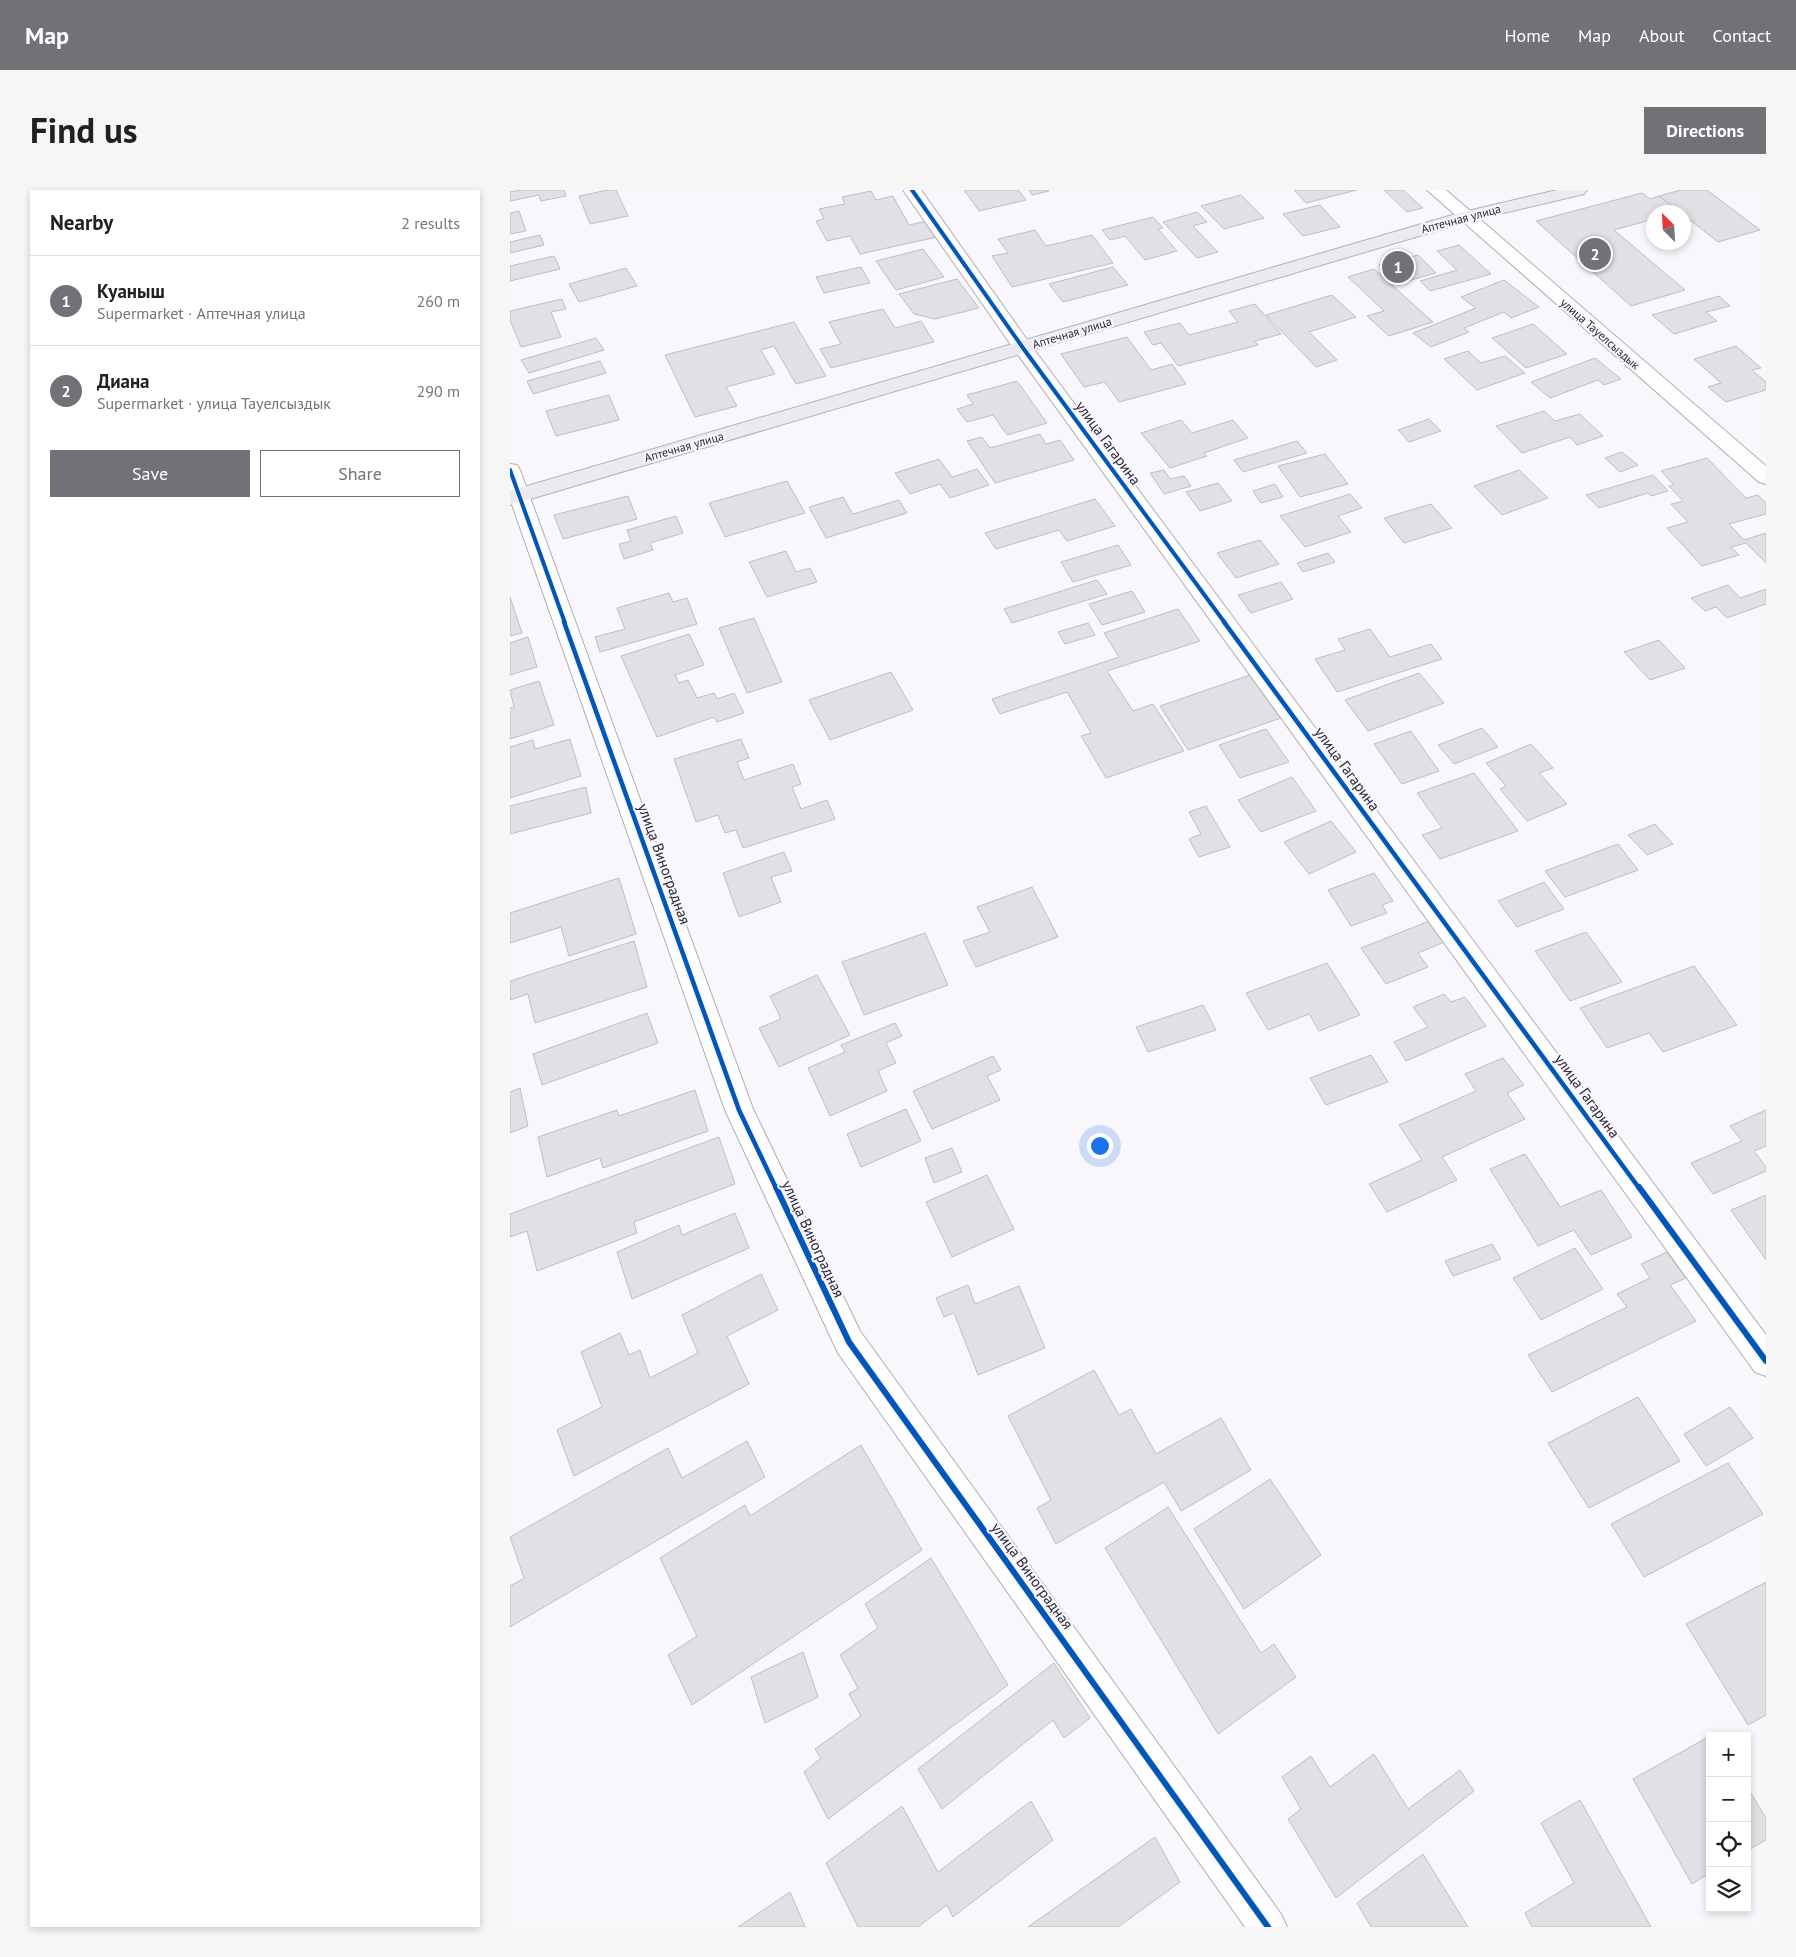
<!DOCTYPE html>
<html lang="en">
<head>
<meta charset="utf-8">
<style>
  body { margin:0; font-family:"PT Sans",sans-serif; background:#f6f6f6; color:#202124 }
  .controls { position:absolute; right:15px; bottom:15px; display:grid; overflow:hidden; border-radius:0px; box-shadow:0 2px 8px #0003 }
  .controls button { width:45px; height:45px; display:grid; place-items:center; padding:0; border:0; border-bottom:1px solid #e0e0e0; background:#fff; color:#202124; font:25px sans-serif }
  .compass { position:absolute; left:1136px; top:15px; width:45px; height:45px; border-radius:50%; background:#fff; box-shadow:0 2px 8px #0003; rotate:336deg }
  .you { position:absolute; left:589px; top:955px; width:18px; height:18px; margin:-12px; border:4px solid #fff; border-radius:50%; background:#1a73e8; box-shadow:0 0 0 8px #1a73e833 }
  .badge { display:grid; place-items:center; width:32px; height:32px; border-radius:50%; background:#737077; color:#fff; font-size:16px; font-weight:700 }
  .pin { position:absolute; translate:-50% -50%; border:2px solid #fff; box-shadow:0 1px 5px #0006 }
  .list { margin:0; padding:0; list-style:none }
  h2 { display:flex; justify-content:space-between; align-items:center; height:65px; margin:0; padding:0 20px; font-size:21px }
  h2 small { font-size:16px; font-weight:400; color:#757577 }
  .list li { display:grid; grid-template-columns:32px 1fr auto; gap:15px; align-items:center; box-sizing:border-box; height:90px; padding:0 20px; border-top:1px solid #e0e0e0 }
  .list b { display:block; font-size:19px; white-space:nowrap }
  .list p { margin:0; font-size:16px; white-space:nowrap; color:#757577 }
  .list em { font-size:16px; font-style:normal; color:#757577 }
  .actions { display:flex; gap:10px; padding:15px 20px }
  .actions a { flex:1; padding:11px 0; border:1px solid #737077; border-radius:0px; text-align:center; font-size:18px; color:#737077 }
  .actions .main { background:#737077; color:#fff }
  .icon { flex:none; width:28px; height:28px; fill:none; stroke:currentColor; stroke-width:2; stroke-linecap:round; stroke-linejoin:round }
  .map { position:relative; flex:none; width:1256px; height:1737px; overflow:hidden; border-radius:0px }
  header { display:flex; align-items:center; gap:30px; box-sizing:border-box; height:70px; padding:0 25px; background:#737077; color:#fff }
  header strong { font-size:24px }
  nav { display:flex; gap:28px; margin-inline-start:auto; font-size:18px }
  .intro { display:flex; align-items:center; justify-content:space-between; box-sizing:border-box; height:120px; padding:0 30px }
  h1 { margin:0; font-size:35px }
  .button { padding:12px 22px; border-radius:0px; background:#737077; color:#fff; font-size:18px; font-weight:700 }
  main { display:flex; gap:30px; padding:0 30px }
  aside { flex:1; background:#fff; border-radius:0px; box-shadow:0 2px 8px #0003 }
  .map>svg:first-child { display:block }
  .building { fill:#e2dfe5; stroke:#c0bec4 }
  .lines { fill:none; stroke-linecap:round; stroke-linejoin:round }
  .minor-casing { stroke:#b0adb3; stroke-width:2 }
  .major-casing { stroke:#b5afbc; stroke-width:2 }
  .minor { fill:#fefeff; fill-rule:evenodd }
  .major { fill:#ede9f0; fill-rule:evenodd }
  .cycleway-far2-casing { stroke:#f9f5fe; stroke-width:6 }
  .cycleway-far1-casing { stroke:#f9f5fe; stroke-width:8 }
  .cycleway-casing { stroke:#f9f5fe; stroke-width:9 }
  .cycleway-far2 { stroke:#0057b8; stroke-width:4 }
  .cycleway-far1 { stroke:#0057b8; stroke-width:4.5 }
  .cycleway { stroke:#0057b8; stroke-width:6 }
  .labels { text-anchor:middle; stroke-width:4.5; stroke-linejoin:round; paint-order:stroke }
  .far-street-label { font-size:12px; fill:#2b282f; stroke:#f9f5fe }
  .street-label { font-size:15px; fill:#2b282f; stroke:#f9f5fe }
</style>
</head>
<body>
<header>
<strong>Map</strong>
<nav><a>Home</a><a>Map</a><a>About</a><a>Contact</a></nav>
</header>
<div class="intro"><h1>Find us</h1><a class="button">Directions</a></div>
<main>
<aside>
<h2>Nearby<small>2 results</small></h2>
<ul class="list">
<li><span class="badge">1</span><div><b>Куаныш</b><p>Supermarket · Аптечная улица</p></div><em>260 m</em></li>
<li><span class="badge">2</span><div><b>Диана</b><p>Supermarket · улица Тауелсыздык</p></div><em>290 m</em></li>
</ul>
<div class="actions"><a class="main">Save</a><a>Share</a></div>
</aside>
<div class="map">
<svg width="1256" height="1737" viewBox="0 0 1256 1737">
  <rect width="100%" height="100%" fill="#f9f7fc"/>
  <g class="building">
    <path d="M11,0H54L56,6L31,11L29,5L0,11V2Z"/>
    <path d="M98,0H106L118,26L80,34L69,6Z"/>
    <path d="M454,0H508L516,10L469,21Z"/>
    <path d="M519,0H538L539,1L522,5Z"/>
    <path d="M784,0H847L796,13Z"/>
    <path d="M874,0H893L913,18L897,22Z"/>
    <path d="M1171,0H1197L1250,40L1208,52L1174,25V22H1170L1149,6Z"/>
    <path d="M361,1L366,10L383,6L399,35L417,31L427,47L350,64L340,46L317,51L306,31L314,29L309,19L335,14L332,7Z"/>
    <path d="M1132,3L1140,9L1149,6L1170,22H1144V29L1104,40L1175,100L1121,116L1026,31Z"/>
    <path d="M731,5L754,28L714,39L691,16Z"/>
    <path d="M810,15L830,37L793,46L773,24Z"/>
    <path d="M9,21L16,41L0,44V23Z"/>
    <path d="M687,22L697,32L683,36L708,62L687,68L653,32Z"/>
    <path d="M643,27L653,38L648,39L667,61L635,70L615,46L600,50L592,40Z"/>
    <path d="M525,40L536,56L582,45L603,73L502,97L482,66L498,63L488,49Z"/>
    <path d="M30,45L34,55L0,63V52Z"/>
    <path d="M949,55L981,84L920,101L910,91L947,80L927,61Z"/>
    <path d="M413,59L434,87L386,100L366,71Z"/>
    <path d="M908,65L926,83L887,94L869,75Z"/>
    <path d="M44,66L50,79L0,91V76Z"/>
    <path d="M351,77L360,93L314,103L306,87Z"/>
    <path d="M603,77L618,95L553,112L539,94Z"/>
    <path d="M116,78L127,96L69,112L59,94Z"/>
    <path d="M864,79L923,132L879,146L857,126L874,121L838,87Z"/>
    <path d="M447,89L469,118L425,129L404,124L389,104Z"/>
    <path d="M994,90L1029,117L1001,128L994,122L954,138L959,142L921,157L903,143L966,118L951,107Z"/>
    <path d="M822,105L846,127L799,142L827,170L806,177L756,125Z"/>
    <path d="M1209,106L1220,116L1196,122L1207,131L1164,144L1142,125Z"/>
    <path d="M52,109L56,119L41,122L51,147L11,157L0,130V121Z"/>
    <path d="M745,114L771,144L745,151L748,155L668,176L651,153L643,155L634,142L670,133L679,145L728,132L719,121Z"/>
    <path d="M373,119L385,138L411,131L424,152L321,178L310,159L331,154L319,132Z"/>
    <path d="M284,132L316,186L286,194L264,156L251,160L265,184L216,197L227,216L185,227L155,165Z"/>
    <path d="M1023,134L1057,164L1016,178L982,148Z"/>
    <path d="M617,147L641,180L662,174L676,194L609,212L595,192L574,197L551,164Z"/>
    <path d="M86,148L94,160L19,183L11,170Z"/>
    <path d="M1226,156L1251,178L1242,180L1256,192V200L1216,212L1198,197L1211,193L1184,169Z"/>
    <path d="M958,161L971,173L995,166L1015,183L967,200L934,169Z"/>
    <path d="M1085,168L1111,189L1094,195L1088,190L1040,208L1021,192Z"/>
    <path d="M90,171L96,183L23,204L17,191Z"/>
    <path d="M507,191L537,233L497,245L483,225L457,232L447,219L463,214L457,205Z"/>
    <path d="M99,205L109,230L46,246L36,221Z"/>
    <path d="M1034,221L1045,231L1070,224L1093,246L1067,255L1060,247L1012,263L986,236Z"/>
    <path d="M919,229L931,241L899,252L888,240Z"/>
    <path d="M671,230L682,243L723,230L738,248L694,263L697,266L660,278L631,243Z"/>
    <path d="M530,244L536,254L550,250L564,270L485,293L457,251L472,247L480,258Z"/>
    <path d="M787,251L797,263L733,282L724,270Z"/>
    <path d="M1112,262L1128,275L1110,282L1095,268Z"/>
    <path d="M815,264L838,294L790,307L768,276Z"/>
    <path d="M1197,268L1236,308L1248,305L1256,313V324L1219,334L1234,350L1256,343V373L1236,353L1221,357L1229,365L1192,376L1157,338L1178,332L1161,314L1173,311L1159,296L1164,295L1151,281Z"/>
    <path d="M429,269L442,287L467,279L479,295L440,308L430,294L400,304L385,283Z"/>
    <path d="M654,280L660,289L674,286L681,296L654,304L640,283Z"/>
    <path d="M1009,280L1038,308L992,325L964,296Z"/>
    <path d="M1143,285L1158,301L1141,306L1138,303L1089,318L1076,305Z"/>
    <path d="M277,291L295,323L215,347L199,313Z"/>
    <path d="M708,293L722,311L690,321L676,302Z"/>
    <path d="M765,294L773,307L751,313L743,301Z"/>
    <path d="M840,304L852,318L828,326L841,342L795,357L770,326Z"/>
    <path d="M118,306L127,329L53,349L44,325Z"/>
    <path d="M333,307L343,324L389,310L397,323L316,348L299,317Z"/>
    <path d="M585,309L605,336L557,351L549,340L486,359L475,343Z"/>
    <path d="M921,314L942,338L894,353L874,328Z"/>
    <path d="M166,326L173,343L140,353L143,360L114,369L109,354L121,351L117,340Z"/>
    <path d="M750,350L769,374L726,388L707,363Z"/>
    <path d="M608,355L621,375L563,392L551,372Z"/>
    <path d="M276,361L286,382L300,378L307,392L257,407L239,372Z"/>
    <path d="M818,363L825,372L793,382L787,373Z"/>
    <path d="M587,390L597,404L502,433L494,419Z"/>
    <path d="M771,392L783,409L741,423L728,405Z"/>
    <path d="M1218,395L1230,408L1256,399V414L1217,428L1206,417L1195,421L1181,408Z"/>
    <path d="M622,401L635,422L592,435L579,414Z"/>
    <path d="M159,403L163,412L177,408L187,434L90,462L85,447L115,439L107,418Z"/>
    <path d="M0,407L12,443L0,446Z"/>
    <path d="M668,419L690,451L597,481L623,521L643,514L674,561L596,588L571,546L581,543L557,502L490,524L482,509L609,467L594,443Z"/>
    <path d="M244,428L272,492L237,503L209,438Z"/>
    <path d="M578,433L585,445L555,454L548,442Z"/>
    <path d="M860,439L880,467L921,454L932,469L827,502L805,469L835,460L828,449Z"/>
    <path d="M179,444L194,475L165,485L169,493L178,490L187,508L204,503L207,509L224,503L234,523L207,532L204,527L147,547L111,466Z"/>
    <path d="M18,447L27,477L0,485V453Z"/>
    <path d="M1149,450L1175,478L1140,490L1114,462Z"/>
    <path d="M381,482L403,520L320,550L299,510Z"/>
    <path d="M909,483L934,513L858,541L835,510Z"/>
    <path d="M740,485L771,528L678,560L650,516Z"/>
    <path d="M29,491L44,535L0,549V518L4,517L0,500Z"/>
    <path d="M972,538L988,557L944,574L928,555Z"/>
    <path d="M756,539L779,572L730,588L709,555Z"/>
    <path d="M901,541L929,581L892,594L864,554Z"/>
    <path d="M60,549L71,586L0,608V557L23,550L25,559Z"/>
    <path d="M231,549L239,568L227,572L234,590L283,574L291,594L282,597L291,619L317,610L325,629L233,658L226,640L215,643L208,625L186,632L164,569Z"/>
    <path d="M1021,554L1043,578L1029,583L1057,614L1017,631L990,599L996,596L976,573Z"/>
    <path d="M964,583L1008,641L930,669L912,645L932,638L907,603Z"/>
    <path d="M782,587L806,621L751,642L728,610Z"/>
    <path d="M76,597L81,623L0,644V616Z"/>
    <path d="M696,616L720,657L689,667L679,649L691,644L679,622Z"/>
    <path d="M821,631L846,662L799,684L774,652Z"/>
    <path d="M1145,634L1163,654L1137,665L1118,645Z"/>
    <path d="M1108,654L1128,680L1055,707L1035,681Z"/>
    <path d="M274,662L282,681L261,687L271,712L229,727L213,683Z"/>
    <path d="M864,683L883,711L872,715L877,723L841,736L818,700Z"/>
    <path d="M109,688L126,744L59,766L51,737L0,753V723Z"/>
    <path d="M1034,692L1054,719L1007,737L988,711Z"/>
    <path d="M522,697L548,747L466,777L453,751L480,742L467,717Z"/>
    <path d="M922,730L937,751L908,763L918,777L876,794L851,758Z"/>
    <path d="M1076,742L1112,792L1060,811L1025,761Z"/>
    <path d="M415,743L438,795L354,825L332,772Z"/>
    <path d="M124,751L137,797L25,833L18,804L0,810V791Z"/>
    <path d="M817,773L850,825L809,841L799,824L758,840L736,803Z"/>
    <path d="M1184,776L1227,835L1153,862L1139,843L1097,858L1070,818Z"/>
    <path d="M307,785L340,845L269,877L249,838L271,829L260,806Z"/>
    <path d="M934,804L941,812L955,807L976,836L896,871L884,852L918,837L903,817Z"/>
    <path d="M693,815L706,840L638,862L626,837Z"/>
    <path d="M137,823L148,853L32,895L23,864Z"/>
    <path d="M385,833L392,846L376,853L386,873L368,881L377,901L320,926L298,878L335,862L331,855Z"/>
    <path d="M861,865L878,892L816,915L800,888Z"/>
    <path d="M483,866L491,880L477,886L490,910L422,939L403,901Z"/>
    <path d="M993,868L1014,895L997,903L1015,929L932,967L947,990L877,1022L859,994L912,970L889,935L966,901L955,884Z"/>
    <path d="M10,898L18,936L0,943V902Z"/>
    <path d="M185,900L198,941L93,978L90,968L37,987L28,947L107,920L109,926Z"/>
    <path d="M396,919L411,951L351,977L337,944Z"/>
    <path d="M1256,920V956L1244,961L1256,977V981L1203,1004L1181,973L1232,951L1220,936Z"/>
    <path d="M209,947L225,994L124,1032L127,1043L27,1081L17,1041L0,1047V1024Z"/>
    <path d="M442,958L452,982L424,993L415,968Z"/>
    <path d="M1015,964L1050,1017L1091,1000L1122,1047L1081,1065L1064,1040L1028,1056L980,979Z"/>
    <path d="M477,985L504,1039L442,1067L416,1012Z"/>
    <path d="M1256,1005V1070L1221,1020Z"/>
    <path d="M225,1023L239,1058L122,1109L107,1062L169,1035L172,1045Z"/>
    <path d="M982,1054L991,1069L943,1086L935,1071Z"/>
    <path d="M1065,1058L1093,1099L1031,1130L1003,1088Z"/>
    <path d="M1157,1062L1176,1088L1160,1095L1186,1131L1042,1202L1018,1165L1117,1117L1107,1104L1140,1088L1131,1074Z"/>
    <path d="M251,1084L268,1120L217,1146L239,1194L64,1286L47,1240L92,1217L71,1162L110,1143L119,1165L130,1160L140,1188L188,1163L172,1125Z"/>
    <path d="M458,1095L465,1114L509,1096L535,1158L468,1185L444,1123L434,1127L426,1108Z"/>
    <path d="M584,1180L609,1225L621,1219L646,1264L711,1228L741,1280L671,1321L654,1292L546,1354L527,1318L541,1310L498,1226Z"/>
    <path d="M1128,1207L1170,1271L1079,1318L1038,1253Z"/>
    <path d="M1220,1217L1243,1248L1196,1276L1174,1244Z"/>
    <path d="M237,1251L255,1287L0,1437V1396L14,1388L0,1347L158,1258L172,1288Z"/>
    <path d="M351,1255L412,1360L182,1515L158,1465L187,1446L150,1368L235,1315L240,1326Z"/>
    <path d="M1218,1273L1253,1324L1134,1387L1101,1334Z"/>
    <path d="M760,1289L811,1365L734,1419L684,1339Z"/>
    <path d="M658,1317L751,1463L764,1454L786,1487L708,1544L595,1358Z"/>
    <path d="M421,1368L498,1495L318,1629L294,1582L311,1568L305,1559L351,1526L339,1504L348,1498L330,1465L368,1438L355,1414Z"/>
    <path d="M1256,1392V1525L1238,1535L1176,1434Z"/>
    <path d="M293,1462L308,1507L255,1533L241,1487Z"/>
    <path d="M544,1473L580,1528L554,1548L543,1530L432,1619L408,1579Z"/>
    <path d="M1200,1546V1683L1182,1694L1123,1589Z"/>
    <path d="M864,1564L898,1619L950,1580L964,1601L826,1708L778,1629L791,1619L772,1587L801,1566L820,1597Z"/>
    <path d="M1237,1597L1256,1628V1650L1237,1661Z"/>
    <path d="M1070,1610L1141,1737H1022L1015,1723L1064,1693L1031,1633Z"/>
    <path d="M521,1611L543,1650L443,1727L437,1715L408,1737H348L316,1673L392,1616L428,1682Z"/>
    <path d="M645,1647L670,1692L608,1737H518Z"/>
    <path d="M913,1664L958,1737H861L847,1713Z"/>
    <path d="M280,1702L295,1737H228Z"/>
  </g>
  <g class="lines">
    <g class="minor-casing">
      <g id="minor">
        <path d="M393,0H411L520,154L1256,1145V1186L1245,1182L506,162Z"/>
        <path d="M917,0H936L1256,276V294L1249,292Z"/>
        <path d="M0,274L7,275L10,280L243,919L350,1141L771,1724L777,1737H735L328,1163L215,920L0,309Z"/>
      </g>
    </g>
    <g class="major-casing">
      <path id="major" d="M1047,0H1077L1074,4L960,31L0,315V301L949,23Z"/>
    </g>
    <use href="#minor" class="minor"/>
    <use href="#major" class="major"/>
    <g class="cycleway-far2-casing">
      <g id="cycleway-far2">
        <path d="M402,0L513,158L715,433"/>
        <path d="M0,280L55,433"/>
      </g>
    </g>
    <g class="cycleway-far1-casing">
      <g id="cycleway-far1">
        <path d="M54,432L229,920L266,998"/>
        <path d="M714,432L1129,998"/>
      </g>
    </g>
    <g class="cycleway-casing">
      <g id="cycleway">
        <path d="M266,997L339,1152L758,1737"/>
        <path d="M1129,997L1256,1171"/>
      </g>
    </g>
    <use href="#cycleway-far2" class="cycleway-far2"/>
    <use href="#cycleway-far1" class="cycleway-far1"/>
    <use href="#cycleway" class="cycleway"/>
  </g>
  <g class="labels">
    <g class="far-street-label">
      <text transform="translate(951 29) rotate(-15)" y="4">Аптечная улица</text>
      <text transform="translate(562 143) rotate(-17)" y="4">Аптечная улица</text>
      <text transform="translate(1090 144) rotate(41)" y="4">улица Тауелсыздык</text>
      <text transform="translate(174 257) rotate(-16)" y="4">Аптечная улица</text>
    </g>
    <g class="street-label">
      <text transform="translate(598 253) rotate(54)" y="5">улица Гагарина</text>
      <text transform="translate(837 579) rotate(54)" y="5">улица Гагарина</text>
      <text transform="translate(154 674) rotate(70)" y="5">улица Виноградная</text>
      <text transform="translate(1077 906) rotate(54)" y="5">улица Гагарина</text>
      <text transform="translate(303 1049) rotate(65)" y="5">улица Виноградная</text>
      <text transform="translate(522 1386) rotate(54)" y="5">улица Виноградная</text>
    </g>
  </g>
</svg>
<div class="controls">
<button>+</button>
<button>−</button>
<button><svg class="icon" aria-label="locate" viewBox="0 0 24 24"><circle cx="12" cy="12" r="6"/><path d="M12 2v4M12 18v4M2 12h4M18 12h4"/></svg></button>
<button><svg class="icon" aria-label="layers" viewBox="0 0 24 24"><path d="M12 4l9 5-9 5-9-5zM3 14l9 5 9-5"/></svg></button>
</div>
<svg class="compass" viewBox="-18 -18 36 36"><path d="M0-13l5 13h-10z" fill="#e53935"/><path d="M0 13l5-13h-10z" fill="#757577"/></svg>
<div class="you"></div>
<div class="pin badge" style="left:888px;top:77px">1</div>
<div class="pin badge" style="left:1085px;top:64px">2</div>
</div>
</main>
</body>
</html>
